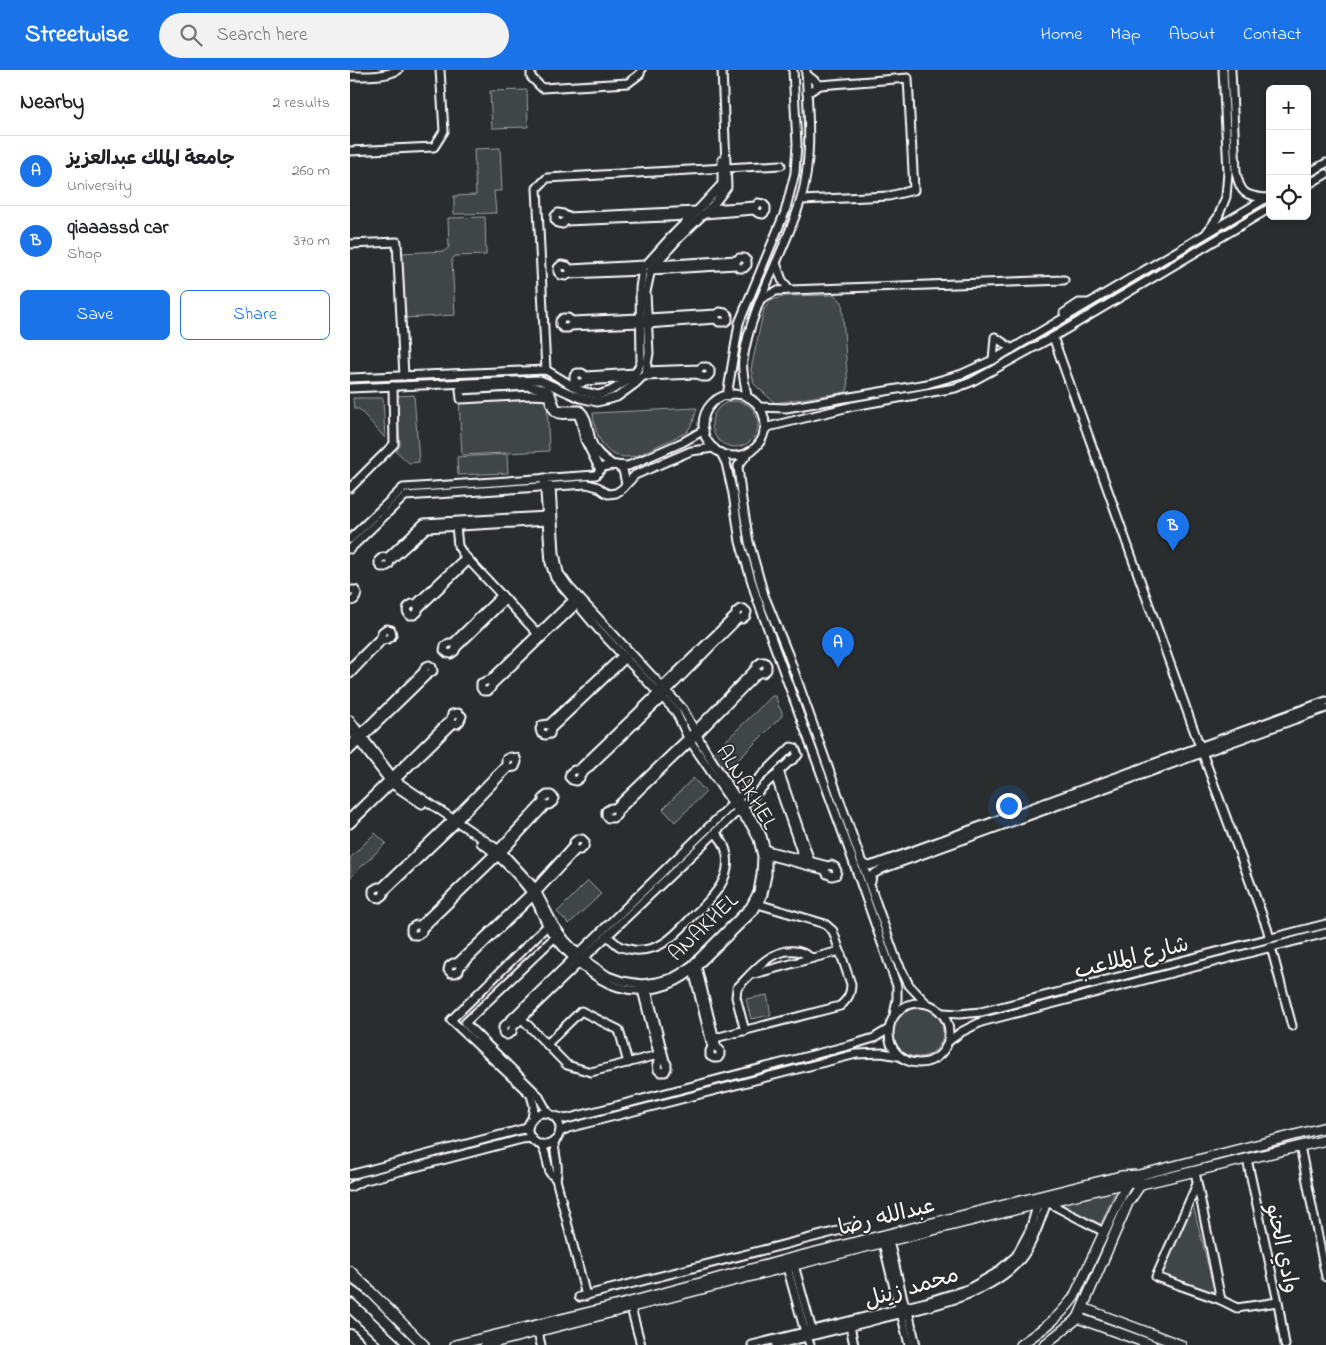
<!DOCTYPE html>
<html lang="en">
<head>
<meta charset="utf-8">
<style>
  body { margin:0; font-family:"Indie Flower","Playpen Sans Arabic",sans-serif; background:#f2f2f2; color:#202124 }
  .controls { position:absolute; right:15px; top:15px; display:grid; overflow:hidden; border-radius:8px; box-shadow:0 2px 8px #0003 }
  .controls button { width:45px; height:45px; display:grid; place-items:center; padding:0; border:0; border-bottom:1px solid #e0e0e0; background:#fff; color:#202124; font:25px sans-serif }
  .you { position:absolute; left:658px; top:735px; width:18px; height:18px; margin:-12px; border:4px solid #fff; border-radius:50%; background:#1a73e8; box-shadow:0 0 0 8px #1a73e833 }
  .badge { display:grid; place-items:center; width:32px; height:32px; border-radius:50%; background:#1a73e8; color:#fff; font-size:16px; font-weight:700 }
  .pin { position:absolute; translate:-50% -41px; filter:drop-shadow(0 1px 2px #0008) }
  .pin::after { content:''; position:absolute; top:26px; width:18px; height:15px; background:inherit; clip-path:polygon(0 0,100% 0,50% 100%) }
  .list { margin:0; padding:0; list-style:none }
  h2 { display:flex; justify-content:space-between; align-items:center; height:65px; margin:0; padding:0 20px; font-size:21px }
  h2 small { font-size:16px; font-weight:400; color:#757577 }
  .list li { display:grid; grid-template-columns:32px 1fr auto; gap:15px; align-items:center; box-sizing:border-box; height:70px; padding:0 20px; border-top:1px solid #e0e0e0 }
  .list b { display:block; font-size:19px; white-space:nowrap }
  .list p { margin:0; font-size:16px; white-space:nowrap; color:#757577 }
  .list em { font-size:16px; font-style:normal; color:#757577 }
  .actions { display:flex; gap:10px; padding:15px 20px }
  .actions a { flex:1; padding:11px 0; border:1px solid #1a73e8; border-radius:8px; text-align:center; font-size:18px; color:#1a73e8 }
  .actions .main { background:#1a73e8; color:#fff }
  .icon { flex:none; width:28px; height:28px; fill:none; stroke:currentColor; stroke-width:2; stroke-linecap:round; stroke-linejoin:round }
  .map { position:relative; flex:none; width:976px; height:1275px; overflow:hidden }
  header { display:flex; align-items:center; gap:30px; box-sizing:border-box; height:70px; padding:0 25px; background:#1a73e8; color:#fff }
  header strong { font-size:24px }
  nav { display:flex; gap:28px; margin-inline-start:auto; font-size:18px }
  .search { width:350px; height:45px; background:#f2f2f2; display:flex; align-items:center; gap:12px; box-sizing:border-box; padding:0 18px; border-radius:28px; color:#757577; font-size:19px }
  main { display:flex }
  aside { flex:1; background:#fff }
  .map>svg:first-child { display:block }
  .green { fill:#414445; stroke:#a0a2a2 }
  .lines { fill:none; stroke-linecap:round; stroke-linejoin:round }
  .street-casing { stroke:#fff; stroke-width:11 }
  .secondary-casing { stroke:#fff; stroke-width:12 }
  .primary-casing { stroke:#fff; stroke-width:14 }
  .highway-casing { stroke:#fff; stroke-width:16 }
  .street { stroke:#2a2d2e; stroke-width:7 }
  .secondary { stroke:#2a2d2e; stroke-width:9 }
  .primary { stroke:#2a2d2e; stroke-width:10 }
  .highway { stroke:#2a2d2e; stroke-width:12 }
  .labels { text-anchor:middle; stroke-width:4; stroke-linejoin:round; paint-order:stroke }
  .street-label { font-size:22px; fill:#fff; stroke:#2a2d2e }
</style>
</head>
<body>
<header>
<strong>Streetwise</strong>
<div class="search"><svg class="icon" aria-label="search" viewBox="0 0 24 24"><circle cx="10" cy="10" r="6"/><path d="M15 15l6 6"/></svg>Search here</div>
<nav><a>Home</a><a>Map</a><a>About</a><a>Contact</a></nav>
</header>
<main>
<aside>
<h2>Nearby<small>2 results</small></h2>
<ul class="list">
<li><span class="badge">A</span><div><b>جامعة الملك عبدالعزيز</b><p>University</p></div><em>260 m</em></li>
<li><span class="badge">B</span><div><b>qiaaassd car</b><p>Shop</p></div><em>370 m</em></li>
</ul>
<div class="actions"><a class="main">Save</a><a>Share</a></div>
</aside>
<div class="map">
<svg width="976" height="1275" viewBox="0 0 976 1275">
  <rect width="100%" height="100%" fill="#2a2d2e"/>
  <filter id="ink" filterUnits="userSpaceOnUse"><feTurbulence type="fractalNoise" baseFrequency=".02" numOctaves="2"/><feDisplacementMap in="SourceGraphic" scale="10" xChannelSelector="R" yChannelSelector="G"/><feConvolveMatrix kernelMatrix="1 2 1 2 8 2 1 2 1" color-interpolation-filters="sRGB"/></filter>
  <g filter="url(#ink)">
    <g class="green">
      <path d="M177,20L178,57L142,58L140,21Z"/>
      <path d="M150,78L152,121H144L146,143L104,144V126L126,125L124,79Z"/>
      <path d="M135,147L136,185L105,186L102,190L105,245L55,248L52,183L95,181L99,177L98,148Z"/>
      <path d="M485,225L492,232L498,318L496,322L425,333L404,314L401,299L414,239L422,230L437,226Z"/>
      <path d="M64,325L69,392L59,393L46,381L50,376L47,326Z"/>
      <path d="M197,327L199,381L112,385L109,331Z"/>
      <path d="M3,328H33L35,368L9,339H4Z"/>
      <circle cx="385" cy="354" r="23"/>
      <path d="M347,338L343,352L337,362L286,386C256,392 247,371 243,345V343Z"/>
      <path d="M157,384L158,403L108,405L107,387Z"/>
      <path d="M422,626H426L428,635L432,642V646L374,704L363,683Z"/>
      <path d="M343,708L356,722L325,752L313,739Z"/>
      <path d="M25,763L36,773L0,808V788Z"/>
      <path d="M238,811L251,824L219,854L207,842Z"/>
      <path d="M417,925L421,945L401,949L396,929Z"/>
      <circle cx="568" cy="962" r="25"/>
      <path d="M761,1120L764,1121V1124L751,1154L710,1136L708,1134L710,1132Z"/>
      <path d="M843,1135L865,1223L812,1205Z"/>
    </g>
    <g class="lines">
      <g class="street-casing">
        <g id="street">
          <path d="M181,0V7L192,18L278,13L290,4L291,0"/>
          <path d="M881,0L886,102C890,123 895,126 916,128"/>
          <path d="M456,4L470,15L457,23"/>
          <path d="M0,6C16,6 34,7 48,0"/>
          <path d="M0,81L84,77L94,61L90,0"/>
          <path d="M957,104L976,93"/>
          <path d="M957,115L976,104"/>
          <path d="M451,130L539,126L564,120L558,8L470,15"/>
          <path d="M354,144L404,140L408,143L413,144L416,141V137L413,134L408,133L406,136L359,139"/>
          <path d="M342,146L215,151L213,154L208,153L205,150V146L208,143L213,144L217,147L347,141"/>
          <path d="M857,162L868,147L876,127L878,102L873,0"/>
          <path d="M0,174L47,172L54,306"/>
          <path d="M301,200L386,195L389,198H394L397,195V191L394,188H389L387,190L305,195"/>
          <path d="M292,201L219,204L216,206L211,205L208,202V198L211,195L217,196L220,199L295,195"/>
          <path d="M440,220L714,210"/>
          <path d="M411,229L426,221L440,220L432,210L426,193"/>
          <path d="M714,243L729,233H738"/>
          <path d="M290,248L222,251L218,248H213L210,251V255L213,258H218L220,256L290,253"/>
          <path d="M297,248L367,244L370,242L375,243L378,245V250L375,252H369L366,249L297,254"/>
          <path d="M703,267L842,655L917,858L920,869"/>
          <path d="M643,290L645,267L662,279"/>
          <path d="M196,300L187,118L197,108L431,95"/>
          <path d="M293,306L348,304L352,307H357L360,304V300L357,297H352L350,299L296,301"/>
          <path d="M0,308L196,300L231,321L248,325L260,321L283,308L291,292L290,218L293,198L320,168L347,141L372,114V90"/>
          <path d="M281,308L234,311L232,313H227L224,310V306L227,303H232L236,306L286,303"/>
          <path d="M0,318L190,310L230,328L247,332L256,330L267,327L285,314L293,306L296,301L299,283L296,222L301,199L329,168L363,135L377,117L372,0"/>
          <circle cx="384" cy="355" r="31"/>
          <path d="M377,326L389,253L435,142L445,103L447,74L443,0"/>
          <path d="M397,327C396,317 391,300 393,290C401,234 435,183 451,129C463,88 458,42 456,0"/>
          <path d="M409,337L436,338L577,314L612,304L643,290L920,126"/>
          <path d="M414,361L418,357L503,336L605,318L621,312L703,267L920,138"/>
          <path d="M371,383L376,393L383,424L390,472L406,526L498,777L547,916V929L544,945"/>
          <path d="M398,383L388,396L391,424L399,472L414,525L438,584L546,889L559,915L576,933"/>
          <path d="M266,395L273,400L276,414"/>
          <path d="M250,400L235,370L231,352L228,344C207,344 205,349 198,326L183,325L111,329L110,320L177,316L197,320L201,324L204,333L207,340H230C240,349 237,363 243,375C247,384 255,389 263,395"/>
          <path d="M0,418L44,374L43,316"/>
          <path d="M197,446L74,453L38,487H33L29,490V494L31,497H35L39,495L40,491L77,458L197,451"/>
          <path d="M106,456L108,476L113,484L188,564"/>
          <path d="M0,469L53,418L246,405L253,397L263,395L278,396L333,372L354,360"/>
          <path d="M0,479L55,426L237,414L248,417L253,421L258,424L266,423L272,419L285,405L341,381L364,378"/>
          <path d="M116,487L66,534H62L58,537L57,541L59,545H64L68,542V539L119,490"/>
          <path d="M0,520H5L7,523C6,528 5,531 0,531"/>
          <path d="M152,525L103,573H99L95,576L94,580L97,583L101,584L105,581L106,578L156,529"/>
          <path d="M223,530L140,610L136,611L131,613V618L133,621H138L141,618L142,615L227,534"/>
          <path d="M390,539H394L397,542L396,546L392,549H388L317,621L313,627L231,705L230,708L226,711L222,710L219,707L220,703L224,700H228L309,622L313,616L386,545V542Z"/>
          <path d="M273,585L199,654L192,655L190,659L191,663L195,665L200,664L201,659L276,588"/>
          <path d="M411,592H415L417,595V600L413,603H408L340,672L267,742V745L263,748H258L256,745V741L261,738H265L338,668L406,598L407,595Z"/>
          <path d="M0,598L31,567L32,562L36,559L41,560L42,565C40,569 37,570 33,569L0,604"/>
          <path d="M0,650L45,710L152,782L184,817L204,855L215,870L233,889L258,906L272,911L292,914L307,912L322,908L331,903L342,895L400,837L408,822L411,805L412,786L408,769L400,754L383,734L338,668L326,642L248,559L205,508L200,493L194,408"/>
          <path d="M0,660L42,714L72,734"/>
          <path d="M0,674L73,602L75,597L79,595L82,597L83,601L76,606L0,680"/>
          <path d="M160,687L166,688L167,692L165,697L158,698L106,752L104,755L34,822V825L30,828L25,827L23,824V820L28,817H32L103,749L156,695V689Z"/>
          <path d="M429,701L460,791"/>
          <path d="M425,705L454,790"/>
          <path d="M197,725H201L204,728L203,732L199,735H196L152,782L72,859V862L68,865H63L61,862V858L66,855H70L145,783L193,732V728Z"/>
          <path d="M0,748L101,649L102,644L108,643L112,646L110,651L107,654L104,653L0,754"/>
          <path d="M228,769H232L235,772L234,777L230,780H226L183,826L110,897L109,901L105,903H101L98,900L99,896L103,893H107L181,823L224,775V772Z"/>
          <path d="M131,773C148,784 171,808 182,824C190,837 194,852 203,865C217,884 244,910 268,917C294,925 323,917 343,900L404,841L408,834L413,824L417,805V785L412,766L405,753L387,729L354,678L333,639L219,517L209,503L205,483L201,417"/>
          <path d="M416,780L478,796L481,795L485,797L487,801L486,805L482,806L477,804L475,800L417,785"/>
          <path d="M512,793L519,796L529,793L976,631"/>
          <path d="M521,812L522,805L532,799L976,638"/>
          <path d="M257,866C261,869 265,873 269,876C273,878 279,879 284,880C311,882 325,865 342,847C362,828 387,806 374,775C372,770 368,766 365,762"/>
          <path d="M921,877L942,956"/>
          <path d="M229,893L163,957L162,962L157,965L153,963V957L438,680L441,677L445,678L448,685L444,689L440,691L233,889"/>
          <path d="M343,900L362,977L360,981V986L364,988H368L370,985V980L367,978L347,897"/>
          <path d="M404,904L463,888"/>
          <path d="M292,920L310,991L307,994L308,1000L311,1002H315L317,998V994L315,991L297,920"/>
          <circle cx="569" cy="963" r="30"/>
          <path d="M593,943L609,944L631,942L976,854"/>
          <path d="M172,949L217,995L241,1002L308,985"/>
          <path d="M395,961L386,927L387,918C402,903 421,878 445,881C452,881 457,886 463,888L490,881"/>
          <path d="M365,968L490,936C498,929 501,924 501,914L483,861L475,854L408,834"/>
          <path d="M599,971L611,962L631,952L976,863"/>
          <path d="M197,974L231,941L269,960L278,993"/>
          <path d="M198,1043L188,1025L115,953L205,867"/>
          <circle cx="194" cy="1059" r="16"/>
          <path d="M205,1046L216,1049L501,975L524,968L539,959"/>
          <path d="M182,1049L184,1036L181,1025L101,950L197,856"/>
          <path d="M210,1062L218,1058L506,984L532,983L549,986"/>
          <path d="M191,1074L195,1083L200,1103L206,1109C210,1097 204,1084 204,1071"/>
          <path d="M950,1076L976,1207"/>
          <path d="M897,1089L928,1232L935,1275"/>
          <path d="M845,1102L871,1230"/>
          <path d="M0,1105L173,1059L179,1055"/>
          <path d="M206,1109L236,1226"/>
          <path d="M847,1114L806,1207L871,1230L887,1238L928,1232"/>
          <path d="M0,1117L12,1111L172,1069L182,1068"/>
          <path d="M539,1171L555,1237"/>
          <path d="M533,1173L549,1238"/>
          <path d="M444,1195L463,1264"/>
          <path d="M437,1197L455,1262"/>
          <path d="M229,1227L507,1156"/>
          <path d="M281,1238L291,1275"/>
          <path d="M558,1241L566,1275"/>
          <path d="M551,1243L559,1275"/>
          <path d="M500,1256L504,1275"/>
          <path d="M188,1262L191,1275"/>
          <path d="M457,1267L460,1275"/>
          <path d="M402,1275L576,1232L618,1219L646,1203L666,1186L680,1160L688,1133"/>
          <path d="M426,1275C460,1266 494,1258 529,1249C575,1237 637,1228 670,1190C683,1174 690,1151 697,1132L754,1162"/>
        </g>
      </g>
      <g class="secondary-casing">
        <g id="secondary">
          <path d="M0,1201L74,1275"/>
          <path d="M733,1238L831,1275"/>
          <path d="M728,1248L802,1275"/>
          <path d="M105,1275L273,1234L442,1188L771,1106L789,1105L976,1057"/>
          <path d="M135,1275C349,1220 562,1163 777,1113L791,1114L804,1111L976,1070"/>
          <path d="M670,1275C693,1259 707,1250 724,1227L777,1113L775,1110"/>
          <path d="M694,1275L728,1248L778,1133L791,1114L790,1111"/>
        </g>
      </g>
      <g class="primary-casing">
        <path id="primary" d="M0,1206L18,1219"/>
      </g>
      <g class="highway-casing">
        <g id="highway">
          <path d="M0,1235L43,1275"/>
          <path d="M0,1266L9,1275"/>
        </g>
      </g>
      <use href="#street" class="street"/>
      <use href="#secondary" class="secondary"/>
      <use href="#primary" class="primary"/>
      <use href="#highway" class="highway"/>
    </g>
  </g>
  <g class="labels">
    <g class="street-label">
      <text transform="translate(398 716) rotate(58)" y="8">ALNAKHEL</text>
      <text transform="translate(352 856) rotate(-44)" y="8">ANAKHEL</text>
      <text transform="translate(781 886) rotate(-14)" y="8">شارع الملاعب</text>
      <text transform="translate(536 1145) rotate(-14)" y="8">عبدالله رضا</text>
      <text transform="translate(934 1178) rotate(78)" y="8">وادي الحنو</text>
      <text transform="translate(561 1216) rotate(-16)" y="8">محمد زينل</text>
    </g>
  </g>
</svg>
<div class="controls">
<button>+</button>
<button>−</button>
<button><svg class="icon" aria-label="locate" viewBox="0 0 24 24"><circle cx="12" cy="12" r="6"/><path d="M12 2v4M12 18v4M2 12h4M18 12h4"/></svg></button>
</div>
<div class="you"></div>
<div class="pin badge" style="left:488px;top:598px">A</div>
<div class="pin badge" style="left:823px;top:481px">B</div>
</div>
</main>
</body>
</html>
